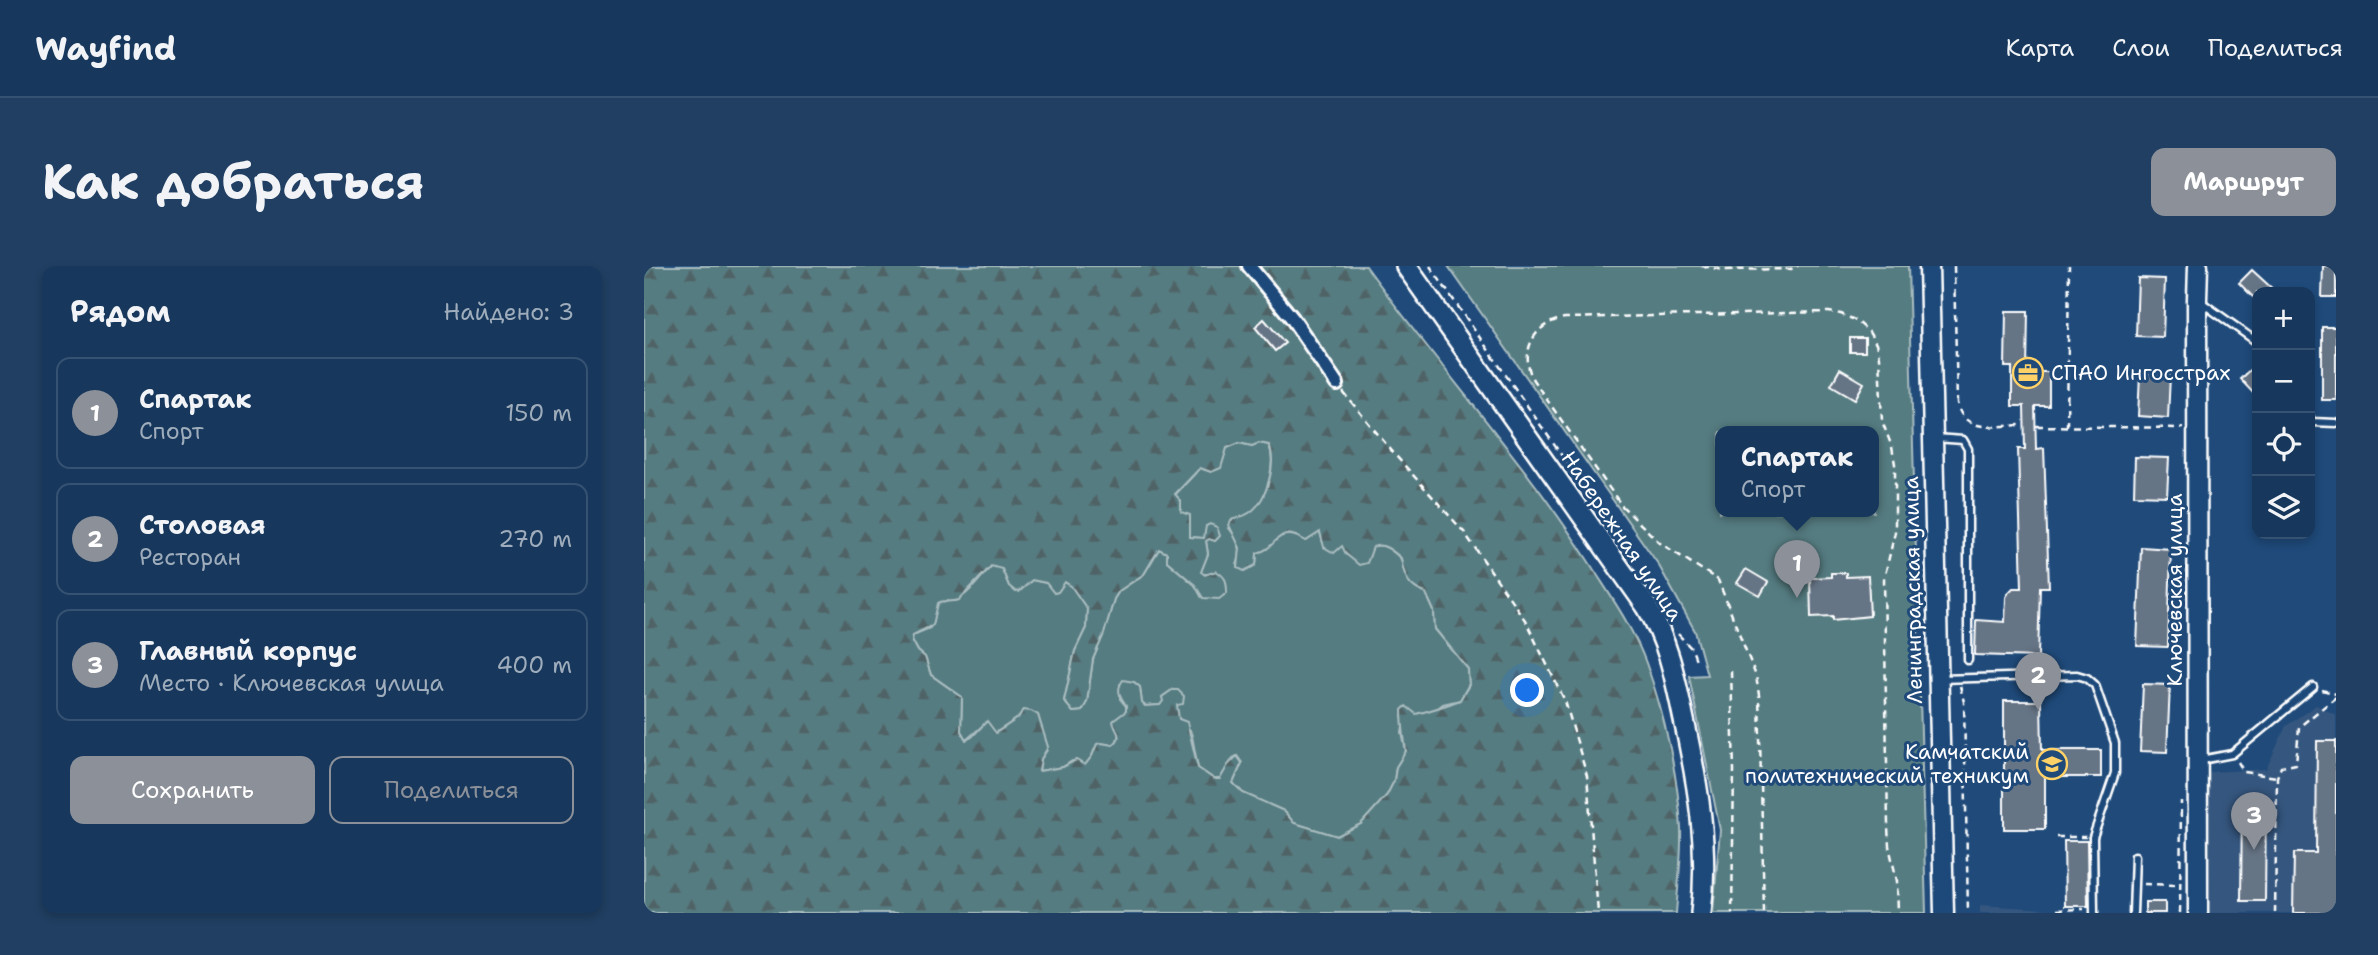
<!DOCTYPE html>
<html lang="ru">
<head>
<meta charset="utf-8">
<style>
  body { margin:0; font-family:"Shantell Sans",sans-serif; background:#203f62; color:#f1f3f6 }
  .controls { position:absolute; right:21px; top:21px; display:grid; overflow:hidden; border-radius:14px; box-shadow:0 4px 10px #0003 }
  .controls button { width:63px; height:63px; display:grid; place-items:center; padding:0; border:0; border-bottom:2px solid #365272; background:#17385c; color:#f1f3f6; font:35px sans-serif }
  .you { position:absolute; left:884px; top:425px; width:24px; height:24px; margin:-18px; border:5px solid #fff; border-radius:50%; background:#1a73e8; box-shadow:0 0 0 10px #1a73e833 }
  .badge { display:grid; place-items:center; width:46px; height:46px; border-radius:50%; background:#8c9099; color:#fff; font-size:23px; font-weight:700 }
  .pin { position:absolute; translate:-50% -58px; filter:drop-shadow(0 2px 4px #0008) }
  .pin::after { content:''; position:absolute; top:37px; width:24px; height:21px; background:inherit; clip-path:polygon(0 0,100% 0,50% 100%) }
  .popup { position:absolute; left:1071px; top:160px; width:164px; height:91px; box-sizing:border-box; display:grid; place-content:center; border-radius:14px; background:#17385c; filter:drop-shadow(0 2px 5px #0005); font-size:23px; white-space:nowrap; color:#9eacbb }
  .popup b { font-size:26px; color:#f1f3f6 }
  .popup::after { content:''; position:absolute; left:50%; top:100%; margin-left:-14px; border:14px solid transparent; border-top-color:#17385c }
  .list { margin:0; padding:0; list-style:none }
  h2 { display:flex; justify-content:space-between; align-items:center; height:91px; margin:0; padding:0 28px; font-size:30px }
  h2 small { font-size:23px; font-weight:400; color:#9eacbb }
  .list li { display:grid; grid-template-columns:46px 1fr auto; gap:21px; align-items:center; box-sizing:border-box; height:112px; margin:0 14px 14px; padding:0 14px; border:2px solid #365272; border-radius:14px }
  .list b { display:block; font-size:26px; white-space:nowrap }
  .list p { margin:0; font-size:23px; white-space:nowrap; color:#9eacbb }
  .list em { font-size:23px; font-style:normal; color:#9eacbb }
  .actions { display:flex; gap:14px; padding:21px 28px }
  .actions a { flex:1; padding:16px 0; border:2px solid #8c9099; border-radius:14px; text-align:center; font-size:24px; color:#8c9099 }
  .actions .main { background:#8c9099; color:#fff }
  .icon { flex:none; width:38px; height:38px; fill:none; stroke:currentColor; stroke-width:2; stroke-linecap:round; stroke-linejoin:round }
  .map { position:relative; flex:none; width:1692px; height:647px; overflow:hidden; border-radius:14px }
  header { display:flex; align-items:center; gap:42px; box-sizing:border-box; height:98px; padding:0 35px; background:#17385c; border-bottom:2px solid #365272 }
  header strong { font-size:33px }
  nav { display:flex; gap:38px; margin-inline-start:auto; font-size:24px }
  .intro { display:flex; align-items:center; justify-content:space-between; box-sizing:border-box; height:168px; padding:0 42px }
  h1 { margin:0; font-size:49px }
  .button { padding:18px 32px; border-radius:14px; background:#8c9099; color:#fff; font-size:24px; font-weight:700 }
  main { display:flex; gap:42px; padding:0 42px }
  aside { flex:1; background:#17385c; border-radius:14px; box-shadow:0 4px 10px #0003 }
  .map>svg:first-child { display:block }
  .built { fill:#34577e }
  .green { fill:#557b81; stroke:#aabdc0; stroke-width:2; fill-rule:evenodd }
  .forest { fill:url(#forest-firs); stroke:#aabdc0; stroke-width:2; fill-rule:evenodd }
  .building { fill:#667486; stroke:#fff; stroke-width:2 }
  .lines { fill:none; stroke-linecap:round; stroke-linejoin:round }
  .service-casing { stroke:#fff; stroke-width:11 }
  .minor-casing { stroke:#fff; stroke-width:18 }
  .secondary-casing { stroke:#fff; stroke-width:23 }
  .primary-casing { stroke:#fff; stroke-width:24 }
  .path { stroke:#fff; stroke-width:2.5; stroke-dasharray:7 5; stroke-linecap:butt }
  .service { stroke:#1f4a7a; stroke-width:6 }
  .minor { stroke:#1f4a7a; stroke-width:12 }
  .secondary { stroke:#1f4a7a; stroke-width:18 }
  .primary { stroke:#1f4a7a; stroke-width:19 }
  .labels { text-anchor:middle; stroke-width:6; stroke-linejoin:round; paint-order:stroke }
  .poi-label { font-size:21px; fill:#fff; stroke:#1f4a7a; text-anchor:start }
  .street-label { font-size:21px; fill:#fff; stroke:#1f4a7a }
</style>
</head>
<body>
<header>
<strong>Wayfind</strong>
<nav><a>Карта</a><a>Слои</a><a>Поделиться</a></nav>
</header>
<div class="intro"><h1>Как добраться</h1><a class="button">Маршрут</a></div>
<main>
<aside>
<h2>Рядом<small>Найдено: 3</small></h2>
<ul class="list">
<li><span class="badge">1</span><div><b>Спартак</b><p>Спорт</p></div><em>150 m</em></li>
<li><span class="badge">2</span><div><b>Столовая</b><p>Ресторан</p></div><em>270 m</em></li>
<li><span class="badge">3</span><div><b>Главный корпус</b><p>Место · Ключевская улица</p></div><em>400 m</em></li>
</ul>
<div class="actions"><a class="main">Сохранить</a><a>Поделиться</a></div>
</aside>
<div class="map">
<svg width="1692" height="647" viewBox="0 0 1692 647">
  <defs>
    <pattern id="forest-firs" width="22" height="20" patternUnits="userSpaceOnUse" patternTransform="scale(1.75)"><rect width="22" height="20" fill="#557b81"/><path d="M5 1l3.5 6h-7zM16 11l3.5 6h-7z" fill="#506466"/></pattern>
  </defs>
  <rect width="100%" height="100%" fill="#1f4a7a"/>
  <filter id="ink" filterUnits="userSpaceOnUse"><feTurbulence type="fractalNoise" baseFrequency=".0143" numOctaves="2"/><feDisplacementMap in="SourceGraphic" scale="14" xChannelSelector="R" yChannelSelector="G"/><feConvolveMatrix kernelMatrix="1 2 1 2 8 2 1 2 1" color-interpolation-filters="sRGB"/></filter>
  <g filter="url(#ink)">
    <g class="built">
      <path d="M1672,439L1692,449V647H1564L1565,506L1622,503L1642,460Z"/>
      <path d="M1336,639L1402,643V647H1336Z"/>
    </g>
    <g class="green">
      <path d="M804,0H1264L1282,647H1069L1076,564L1045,410L1063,409L1051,365L1014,298ZM1076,166H1230V246H1076Z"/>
      <path d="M595,177L608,180L615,177L625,179C632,196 624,228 612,242C604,250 594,256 585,262C595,274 599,284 593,299L601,305L612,299L613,287C633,274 639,261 662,275L676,266L679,277L698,280L725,292L728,281C739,276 749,285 757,293C760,309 765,322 782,327L790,345L791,363L824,403L825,418L816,434L799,438L790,445L772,448L767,446L758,450L760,455L758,467L762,485L752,501L750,515L743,529L717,558L693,570L650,557L640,545L599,527L589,517L598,497L593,490L589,492L576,513H570L554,502L548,470L546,464L535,454L528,424L518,431L520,435L516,439L501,440L498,437L496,421L490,416L476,418V433L482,440V445L471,461L475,467L473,475L469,479L457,477L453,478L448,490L441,499L428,495L419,501L395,505L397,493L403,484L394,449L379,444L374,452L351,467L343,456L322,474L317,465L318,431L287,409L281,391L274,385L268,374L269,369L286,362L290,355L291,342L297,335C322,339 333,313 349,299L358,303L365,320L375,326L388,314L402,317L420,316L427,319L443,343L442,362L431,385L420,435L429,446L438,445L443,436L449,393L460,367L470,333L475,325L500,308L515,283L523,287V295L551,319L557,330L565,308H558L557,306L564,288L562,275L565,273H574L546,271L531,229L556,202L567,206L576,202L583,182Z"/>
    </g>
    <path class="forest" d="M0,0H722C794,100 878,192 945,296C965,328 989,361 1002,397C1020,446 1034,510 1037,562C1038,590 1034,619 1032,647H0ZM595,177L608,180L615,177L625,179C633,197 623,233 608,245C602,250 594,252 587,254L585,259L596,282L594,302L600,305L612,299L613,287C636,282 631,256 662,275L676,266L680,281L690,287L698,280L702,288L715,299L723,297L729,281C740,276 749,285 757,292C760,310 764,322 782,327L790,345L791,363L824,403L825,419L816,434C801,440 788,444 772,448L762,440L758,444C758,459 760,470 762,485L752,501L750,515L743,529L717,558L693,570L650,557L640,545L599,527L589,517L598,497L593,490L584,499L576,513H570L554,502L543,456L535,453L533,439L539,438L540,430L534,424H528L518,431L519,435L516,439L501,440L498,437L496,421L490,416L479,414C471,425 477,431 482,440V445L469,455C470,465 481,469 469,479L457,477L453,478L448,490L441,499L432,494L419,501L395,505L397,493L404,481L394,449L387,445L379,444L374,452L352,467L343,455L328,471L322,474L317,465L318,431L287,409L281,391L274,385L268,374L269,369L289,359L294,337C300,333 308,337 315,334L347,300L358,303L365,320L372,326L377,324L388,314L402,317L410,327L414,326L421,316L427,320L443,343L442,362L431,385L420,435L429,446L438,445L443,436L449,393L460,368L470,333L475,325L500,308L515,283L523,287V295L551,319L559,332L575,333L583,327C583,315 582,311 572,305L561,309L557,306L564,288L562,275L565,273L571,275L576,270L573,261L566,258L562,260L560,272L546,271V249L537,246V235L531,228L556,202L567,206L577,202L583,182Z"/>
    <g class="building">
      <path d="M1679,0H1692V31H1678Z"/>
      <path d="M1608,4L1632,26H1613V35L1595,17Z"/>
      <path d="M1494,12L1521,13L1519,71L1492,70Z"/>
      <path d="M1362,45H1384L1383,106H1405V140H1391L1392,183L1400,182L1405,321H1396L1394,391L1331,389L1332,354L1361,356L1362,331L1365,326L1369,322H1378L1374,183H1381L1380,140H1368V101H1361Z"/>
      <path d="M620,53L641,77L631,85L611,61Z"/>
      <rect x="1678" y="61" width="14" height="73"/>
      <rect x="1206" y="72" width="15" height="14"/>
      <path d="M1613,97V131L1596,113Z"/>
      <path d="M1196,103L1220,117L1211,133L1187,119Z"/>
      <path d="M1496,108L1526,109L1524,152L1494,150Z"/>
      <path d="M1491,191L1525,192L1523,230L1490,229Z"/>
      <path d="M1497,281L1527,283L1524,381L1493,380Z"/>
      <path d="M1102,303L1124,316L1116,330L1093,317Z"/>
      <path d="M1187,307H1202V311L1224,310L1226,350L1189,354V350L1167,351L1166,312L1187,311Z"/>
      <path d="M1499,418L1526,419L1523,486L1496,485Z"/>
      <path d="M1360,435H1397L1398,484H1457V511H1401V563H1360Z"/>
      <path d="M1673,475H1692V647H1649L1650,587H1672Z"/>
      <path d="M1598,532L1622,533L1621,635H1597Z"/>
      <path d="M1420,575H1443L1444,640H1421Z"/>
      <rect x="1501" y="636" width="20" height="11"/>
    </g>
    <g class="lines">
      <g class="service-casing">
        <g id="service">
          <path d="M1557,36L1613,76"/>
          <path d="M1666,152L1668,156L1692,157"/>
          <path d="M1291,172L1319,174L1324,183V394"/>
          <path d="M1296,413L1433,409L1443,412L1451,419L1471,477V507L1449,571L1450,647"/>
          <path d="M1557,494L1588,488L1669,421"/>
          <path d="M1489,647L1491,590"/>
        </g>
      </g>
      <g class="minor-casing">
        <path id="minor" d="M605,0L648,52L693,118"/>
      </g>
      <g class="secondary-casing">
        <g id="secondary">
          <path d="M1285,0L1300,647"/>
          <path d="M1554,647L1553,33L1554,0"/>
        </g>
      </g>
      <g class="primary-casing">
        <path id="primary" d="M762,0L1003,341C1025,378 1031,412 1040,454C1054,519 1065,580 1057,647"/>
      </g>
      <g class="path">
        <path d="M786,0L966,259"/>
        <path d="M1058,0L1079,4L1147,3L1154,0"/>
        <path d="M1310,0L1313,137C1320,169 1354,159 1380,159"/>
        <path d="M699,126L752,190L820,266L881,354L921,435L943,510L954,647"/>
        <path d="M1392,160L1539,162"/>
        <path d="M1423,160L1425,0"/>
        <path d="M1034,368L1048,383L1052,394"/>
        <path d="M1087,405L1090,504L1088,647"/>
        <path d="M1316,420L1320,436L1324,647"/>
        <path d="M1678,424L1692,428"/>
        <path d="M1594,496L1600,506L1633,511"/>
        <path d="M1412,571H1442"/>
        <path d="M1500,618L1535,619"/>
        <path d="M1413,644L1440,643"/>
        <path d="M1120,647L1115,429L1112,410L1074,314L1016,277L978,240L889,114C875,85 890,57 921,52L1185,46L1197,48L1213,55L1225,66L1232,78L1235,91L1238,155L1248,181L1251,198V266L1240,313L1244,560L1245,580L1253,615L1254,647"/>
        <path d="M1536,647L1537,535"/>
        <path d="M1631,647L1633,511L1637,501L1652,498L1655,461L1692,431"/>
      </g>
      <use href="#service" class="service"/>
      <use href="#minor" class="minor"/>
      <use href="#secondary" class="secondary"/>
      <use href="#primary" class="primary"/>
    </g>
  </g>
  <defs>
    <g id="office-ring" transform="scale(1.575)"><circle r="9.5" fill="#1f4a7a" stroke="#ffd166" stroke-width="1.5"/><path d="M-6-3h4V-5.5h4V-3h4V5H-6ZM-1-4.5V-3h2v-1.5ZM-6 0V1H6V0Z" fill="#ffd166"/></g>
    <g id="university-ring" transform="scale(1.575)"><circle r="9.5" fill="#1f4a7a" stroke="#ffd166" stroke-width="1.5"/><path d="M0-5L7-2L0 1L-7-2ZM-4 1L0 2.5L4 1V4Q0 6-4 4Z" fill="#ffd166"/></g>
  </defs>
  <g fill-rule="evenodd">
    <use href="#office-ring" x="1384" y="107"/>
    <use href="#university-ring" x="1408" y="498"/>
  </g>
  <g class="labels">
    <g class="poi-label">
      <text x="1407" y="114">СПАО Ингосстрах</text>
      <text x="1385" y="493" text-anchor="end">Камчатский<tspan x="1385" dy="24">политехнический техникум</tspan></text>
    </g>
    <g class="street-label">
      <text transform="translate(978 270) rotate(56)" y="7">Набережная улица</text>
      <text transform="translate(1269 324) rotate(-91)" y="7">Ленинградская улица</text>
      <text transform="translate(1531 324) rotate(-90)" y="7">Ключевская улица</text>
    </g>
  </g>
</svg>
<div class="controls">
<button>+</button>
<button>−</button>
<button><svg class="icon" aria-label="locate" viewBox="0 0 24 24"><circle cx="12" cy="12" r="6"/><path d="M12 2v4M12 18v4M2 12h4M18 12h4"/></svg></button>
<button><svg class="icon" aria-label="layers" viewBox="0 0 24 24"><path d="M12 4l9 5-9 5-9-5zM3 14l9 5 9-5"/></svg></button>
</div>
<div class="you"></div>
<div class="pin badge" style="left:1153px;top:332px">1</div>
<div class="popup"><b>Спартак</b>Спорт</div>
<div class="pin badge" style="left:1394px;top:444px">2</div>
<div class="pin badge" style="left:1610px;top:584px">3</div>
</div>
</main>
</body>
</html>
